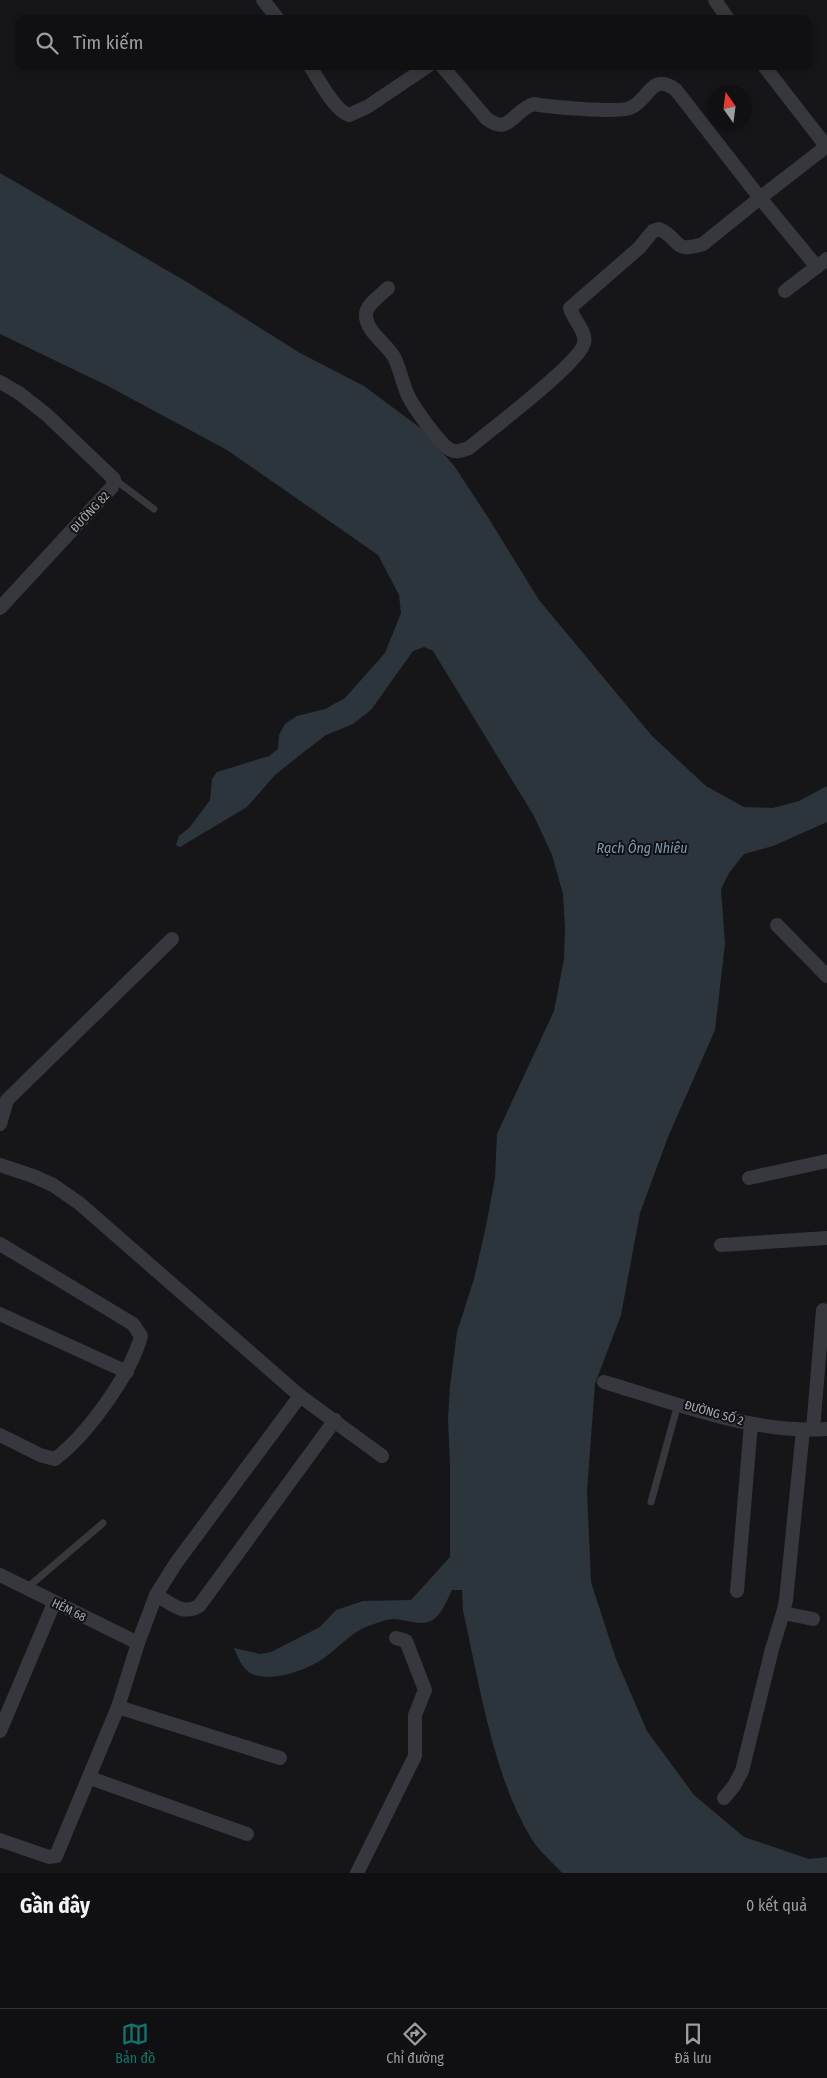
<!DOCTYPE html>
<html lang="vi">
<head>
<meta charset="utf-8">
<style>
  body { margin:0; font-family:"Fira Sans Condensed",sans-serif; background:#1e1e20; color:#f1f3f6 }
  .compass { position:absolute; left:707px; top:85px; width:45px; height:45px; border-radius:50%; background:#101012; box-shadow:0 2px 8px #0003; rotate:346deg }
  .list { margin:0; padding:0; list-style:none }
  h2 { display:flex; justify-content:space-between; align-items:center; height:65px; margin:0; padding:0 20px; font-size:21px }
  h2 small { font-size:16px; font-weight:400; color:#9c9d9f }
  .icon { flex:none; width:28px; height:28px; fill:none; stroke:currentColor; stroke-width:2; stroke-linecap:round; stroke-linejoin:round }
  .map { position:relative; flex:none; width:827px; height:1873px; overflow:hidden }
  .search { position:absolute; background:#101012; box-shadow:0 2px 8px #0003; left:15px; right:15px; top:15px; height:55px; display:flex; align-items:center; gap:12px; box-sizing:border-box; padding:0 18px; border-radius:10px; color:#9c9d9f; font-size:19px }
  .sheet { height:135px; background:#101012 }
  nav { display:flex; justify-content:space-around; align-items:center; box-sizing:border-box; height:70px; border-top:1px solid #303032; background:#101012; font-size:14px; color:#9c9d9f }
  nav a { display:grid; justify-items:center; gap:2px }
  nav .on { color:#0f766e }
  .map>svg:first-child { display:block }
  .water { fill:#2c353c }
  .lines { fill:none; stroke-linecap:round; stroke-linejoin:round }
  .service { stroke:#37383d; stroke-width:7 }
  .minor { stroke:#37383d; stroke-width:14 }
  .labels { text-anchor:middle; stroke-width:4; stroke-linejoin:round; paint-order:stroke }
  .street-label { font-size:12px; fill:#a8adb8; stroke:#111113 }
  .water-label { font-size:14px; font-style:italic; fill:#7f9bb3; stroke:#111113 }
</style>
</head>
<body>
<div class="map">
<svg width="827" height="1873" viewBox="0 0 827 1873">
  <rect width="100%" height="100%" fill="#161618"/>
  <path class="water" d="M0,173L192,285L300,353L364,386L423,430L455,467L491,522L539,600L652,736L706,786L744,807L773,808L799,801L827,786V822L773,846L744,854L729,873L721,889L725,944L715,1030L668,1137L640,1213L621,1315L595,1384L587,1491L591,1582L616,1659L647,1731L694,1795L744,1837L809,1859L827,1857V1873H562C552,1862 539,1851 531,1838C492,1773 480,1685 463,1611L462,1590H452C447,1600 442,1615 431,1621C419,1626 405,1619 393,1619C386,1619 375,1624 368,1626C351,1633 341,1645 328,1655C311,1669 271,1684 250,1673C242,1668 237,1656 234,1648L260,1654L271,1652L320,1627L336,1610L363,1601L411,1600L450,1557V1465L448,1419L450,1386L457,1332L474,1279L486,1226L495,1178L497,1134L554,1011L564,959L565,929L563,894L552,855L534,816L433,651L424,647L413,651L371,710L353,724L326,735L300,755L275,775L247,807L180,847L176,845L179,836L190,827L210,800L212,779L217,772L269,756L278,749L279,735L285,724L297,716L325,709L345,698L385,653L401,613L399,595L378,555L227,450L106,385L0,334Z"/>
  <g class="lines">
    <g class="service">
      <path d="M114,479L154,509"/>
      <path d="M651,1502L678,1404"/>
      <path d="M27,1588L103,1523"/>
    </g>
    <g class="minor">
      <path d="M263,0L278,19"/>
      <path d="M715,0L728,19"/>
      <path d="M310,66C318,79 335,111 349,115L367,107L428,66"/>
      <path d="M442,66L486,118C509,137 513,110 534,104C550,107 617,113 630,108C649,101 651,71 676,90L760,198L827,146"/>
      <path d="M764,66L826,146"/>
      <path d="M388,288C382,294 366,305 366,314C365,331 386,343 394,357C400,368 402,382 407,393C411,404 441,446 451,450C457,453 463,450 469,448C489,431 581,362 584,343C587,331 573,320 570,308L639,248L653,231L659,229C681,238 671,254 703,244L760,198L817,267"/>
      <path d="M785,291L827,259"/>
      <path d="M0,382L19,393L47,415L114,479L112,487L0,608"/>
      <path d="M777,925L827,976"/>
      <path d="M0,1124L7,1100L172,939"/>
      <path d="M0,1165L33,1176L53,1185L79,1203L300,1396L382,1456"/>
      <path d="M749,1178L827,1161"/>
      <path d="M0,1244L133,1324L141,1336C131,1374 87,1435 55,1459L40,1455L0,1435"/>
      <path d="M721,1245L827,1238"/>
      <path d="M0,1314L127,1372"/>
      <path d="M604,1382C676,1403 751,1434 827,1429"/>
      <path d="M813,1429L823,1310"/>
      <path d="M803,1430L786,1600L783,1613L813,1619"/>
      <path d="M0,1575L138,1643"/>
      <path d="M737,1591L751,1424"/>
      <path d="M156,1595C171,1603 182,1616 199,1606L335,1420"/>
      <path d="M118,1707L280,1758"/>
      <path d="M0,1731L54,1603"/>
      <path d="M90,1778L247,1834"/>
      <path d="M724,1798L734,1786L742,1771L772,1649L783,1613"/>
      <path d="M0,1840L49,1857L56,1856L118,1707L138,1643L156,1595L176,1563L300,1396"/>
      <path d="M357,1873L415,1756V1715L425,1690L406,1641L396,1638"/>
    </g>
  </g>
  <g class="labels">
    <g class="street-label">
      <text transform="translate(90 512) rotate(-47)" y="4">ĐƯỜNG 82</text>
      <text transform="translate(714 1413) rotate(16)" y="4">ĐƯỜNG SỐ 2</text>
      <text transform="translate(69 1610) rotate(26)" y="4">HẺM 68</text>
    </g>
    <g class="water-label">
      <text x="642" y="853">Rạch Ông Nhiêu</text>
    </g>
  </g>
</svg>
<svg class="compass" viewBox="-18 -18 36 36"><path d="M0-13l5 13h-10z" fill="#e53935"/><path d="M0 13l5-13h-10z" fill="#9c9d9f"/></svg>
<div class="search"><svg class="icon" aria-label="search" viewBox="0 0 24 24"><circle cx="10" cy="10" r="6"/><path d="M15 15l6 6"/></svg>Tìm kiếm</div>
</div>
<section class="sheet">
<h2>Gần đây<small>0 kết quả</small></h2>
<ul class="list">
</ul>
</section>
<nav>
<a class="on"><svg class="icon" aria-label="map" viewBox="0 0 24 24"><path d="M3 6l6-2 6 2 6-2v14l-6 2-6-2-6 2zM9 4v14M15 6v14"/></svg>Bản đồ</a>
<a><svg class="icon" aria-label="directions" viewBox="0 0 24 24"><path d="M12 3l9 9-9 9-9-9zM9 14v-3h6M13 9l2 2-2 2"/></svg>Chỉ đường</a>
<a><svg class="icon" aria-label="saved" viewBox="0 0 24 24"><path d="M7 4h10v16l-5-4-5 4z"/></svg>Đã lưu</a>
</nav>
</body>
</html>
